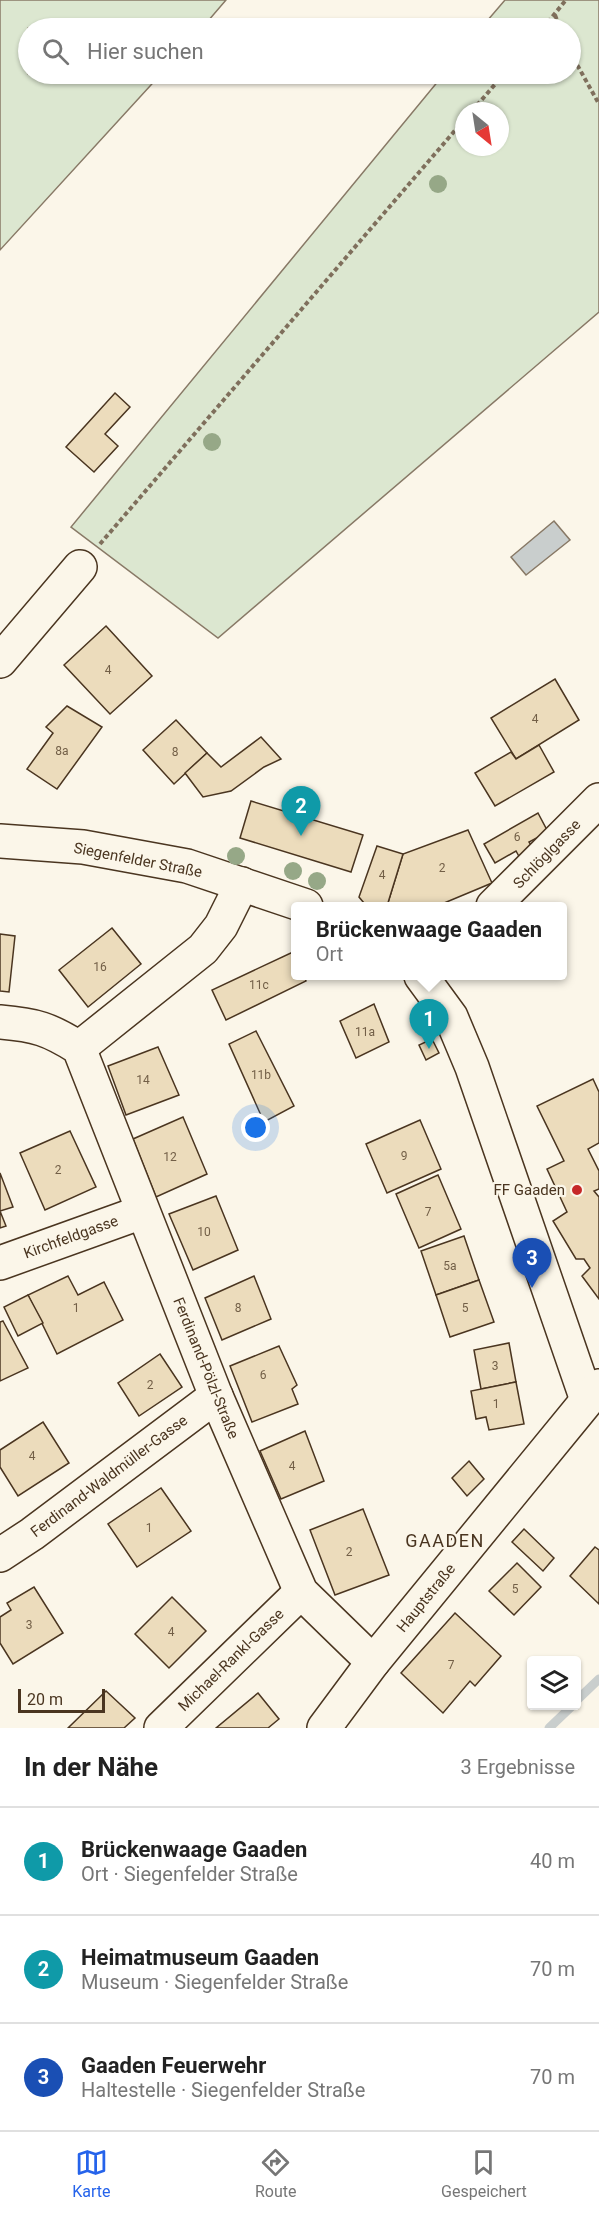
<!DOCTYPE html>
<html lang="de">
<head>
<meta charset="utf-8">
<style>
  body { margin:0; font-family:Roboto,sans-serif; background:#f2f2f2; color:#222 }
  .controls { position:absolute; right:18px; bottom:18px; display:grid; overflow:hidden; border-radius:6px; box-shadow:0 2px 4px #0004 }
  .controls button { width:54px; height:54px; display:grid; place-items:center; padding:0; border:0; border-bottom:2px solid #e0e0e0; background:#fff; color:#222; font:30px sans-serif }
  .compass { position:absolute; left:455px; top:102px; width:54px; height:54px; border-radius:50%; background:#fff; box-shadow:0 2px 4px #0004; rotate:150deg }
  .scale { position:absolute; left:18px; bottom:15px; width:87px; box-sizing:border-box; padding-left:6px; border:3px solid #4a3520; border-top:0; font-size:16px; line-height:21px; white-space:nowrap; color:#4a3520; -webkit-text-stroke:4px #fbf6e9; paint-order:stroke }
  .you { position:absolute; left:256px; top:1128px; width:21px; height:21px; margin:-15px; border:4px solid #fff; border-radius:50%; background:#1a73e8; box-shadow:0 0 0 9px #1a73e833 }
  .badge { display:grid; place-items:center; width:39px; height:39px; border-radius:50%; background:#2563eb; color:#fff; font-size:20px; font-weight:700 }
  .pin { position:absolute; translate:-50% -50px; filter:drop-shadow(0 2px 3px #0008) }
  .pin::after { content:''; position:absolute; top:32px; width:21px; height:18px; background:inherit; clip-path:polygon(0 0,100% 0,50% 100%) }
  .popup { position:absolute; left:291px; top:902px; width:276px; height:78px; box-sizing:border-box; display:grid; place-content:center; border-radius:6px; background:#fff; filter:drop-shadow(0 2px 4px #0005); font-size:20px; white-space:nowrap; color:#767676 }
  .popup b { font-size:22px; color:#222 }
  .popup::after { content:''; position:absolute; left:50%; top:100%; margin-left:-12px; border:12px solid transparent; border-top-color:#fff }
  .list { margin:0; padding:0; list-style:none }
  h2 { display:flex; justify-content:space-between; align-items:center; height:78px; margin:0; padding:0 24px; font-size:26px }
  h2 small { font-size:20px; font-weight:400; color:#767676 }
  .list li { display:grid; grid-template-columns:39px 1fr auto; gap:18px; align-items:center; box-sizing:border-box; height:108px; padding:0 24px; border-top:2px solid #e0e0e0 }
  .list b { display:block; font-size:22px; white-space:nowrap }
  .list p { margin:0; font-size:20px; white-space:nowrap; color:#767676 }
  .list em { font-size:20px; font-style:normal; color:#767676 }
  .icon { flex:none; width:33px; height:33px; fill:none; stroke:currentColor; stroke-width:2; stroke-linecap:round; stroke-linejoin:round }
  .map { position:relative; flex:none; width:599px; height:1728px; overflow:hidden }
  .search { position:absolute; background:#fff; box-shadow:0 2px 4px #0004; left:18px; right:18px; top:18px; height:66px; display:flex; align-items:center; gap:15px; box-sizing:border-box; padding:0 21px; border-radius:33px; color:#767676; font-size:22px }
  .sheet { height:402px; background:#fff }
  nav { display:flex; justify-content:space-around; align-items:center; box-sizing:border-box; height:84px; border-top:2px solid #e0e0e0; background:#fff; font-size:16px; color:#767676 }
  nav a { display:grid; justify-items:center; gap:3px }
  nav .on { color:#2563eb }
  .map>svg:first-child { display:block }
  .green { fill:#dce7d0; stroke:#887966; stroke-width:1.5; fill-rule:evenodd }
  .water { fill:#c9cecd; stroke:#887966; stroke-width:1.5 }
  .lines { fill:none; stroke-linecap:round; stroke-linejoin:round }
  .stream { stroke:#c9cecd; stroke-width:9 }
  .building { fill:#ecdcbc; stroke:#4a3520; stroke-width:1.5 }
  .minor-casing { stroke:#4a3520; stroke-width:36 }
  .major-casing { stroke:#4a3520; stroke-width:36 }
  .path { stroke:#7f6f5c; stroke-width:4; stroke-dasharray:4.5 3; stroke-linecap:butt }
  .minor { stroke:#fbf6e9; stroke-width:33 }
  .major { stroke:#fbf6e9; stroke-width:33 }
  .tree { fill:#96a887 }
  .poi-dot { fill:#c62828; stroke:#fbf6e9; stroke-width:2 }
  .labels { text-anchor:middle; stroke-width:4.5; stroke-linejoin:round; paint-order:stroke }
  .number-label { font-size:12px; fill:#725f47 }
  .street-label { font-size:15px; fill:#4a3520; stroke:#fbf6e9 }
  .poi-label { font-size:15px; fill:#4a3520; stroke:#fbf6e9; text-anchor:end }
  .quarter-label { font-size:18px; letter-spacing:1.5px; fill:#4a3520; stroke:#fbf6e9 }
</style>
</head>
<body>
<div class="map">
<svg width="599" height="1728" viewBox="0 0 599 1728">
  <rect width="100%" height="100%" fill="#fbf6e9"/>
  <g class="green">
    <path d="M0,0H226L202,28H28V74H161L0,250Z"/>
    <path d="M505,0H599V312L218,638L71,527L444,74H570V28H481ZM464,111H500V147H464Z"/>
  </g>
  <path class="water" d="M554,521L570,540L526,575L511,557Z"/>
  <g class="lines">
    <g class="stream">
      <path d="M576,1701L599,1679"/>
      <path d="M549,1728L572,1706"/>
    </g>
  </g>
  <g class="building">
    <path d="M115,393L130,407L105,434L118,446L94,472L66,447Z"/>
    <path d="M106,626L152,676L110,714L64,665Z"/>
    <path d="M555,679L579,720L516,759L491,718Z"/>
    <path d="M67,706L102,727L57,789L27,769L53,733L46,727Z"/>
    <path d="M176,720L207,753L174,784L143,750Z"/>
    <path d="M261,737L281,759L264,767L231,791L203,797L185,773L207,753L221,767Z"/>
    <path d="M539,745L554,772L495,806L475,773L511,752L516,759Z"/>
    <path d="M251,801L363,835L351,872L240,838Z"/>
    <path d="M538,813L548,832L529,842L535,851L521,860L516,851L495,863L484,844Z"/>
    <path d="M468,830L492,883L437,906H387L403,854Z"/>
    <path d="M377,846L403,854L387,906L364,903L359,897Z"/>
    <path d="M112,928L141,964L88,1007L59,970Z"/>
    <path d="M0,934L15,936L9,992L0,991Z"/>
    <path d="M293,952L296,957V976H304L306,981L226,1020L212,990Z"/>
    <path d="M374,1004L389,1042L356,1058L340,1021Z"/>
    <path d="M256,1031L294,1106L264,1122L229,1044Z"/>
    <path d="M432,1039L439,1053L426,1060L419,1045Z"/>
    <path d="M158,1047L179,1095L126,1115L108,1066Z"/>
    <path d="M593,1079L599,1092V1143L588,1149L599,1171V1189L594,1191L599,1197V1299L582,1276L590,1268L584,1259H576L553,1221L567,1212L547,1169L564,1161L537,1106Z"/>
    <path d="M183,1117L207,1174L156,1197L133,1139Z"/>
    <path d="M420,1120L441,1169L387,1193L366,1144Z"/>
    <path d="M70,1131L96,1187L45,1210L20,1153Z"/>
    <path d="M0,1173L13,1207L0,1211L6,1226L0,1228Z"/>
    <path d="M438,1175L461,1229L419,1248L396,1194Z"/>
    <path d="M216,1196L238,1250L193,1270L169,1214Z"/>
    <path d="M464,1236L479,1280L436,1295L421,1251Z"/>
    <path d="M68,1276L78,1295L104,1282L123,1320L57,1354L28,1295Z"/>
    <path d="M254,1276L271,1319L222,1340L205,1298Z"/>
    <path d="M479,1280L494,1322L450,1337L436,1295Z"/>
    <path d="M28,1295L43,1323L18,1336L4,1307Z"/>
    <path d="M3,1321L28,1368L0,1381V1322Z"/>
    <path d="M509,1343L516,1382L481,1389L474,1350Z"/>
    <path d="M279,1346L297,1385L292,1389L298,1404L252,1422L230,1366Z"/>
    <path d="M160,1354L182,1387L139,1416L118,1383Z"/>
    <path d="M516,1382L524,1424L489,1430L486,1417L476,1419L471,1391Z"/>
    <path d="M43,1422L69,1463L18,1496L0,1467V1450Z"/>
    <path d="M305,1431L324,1481L281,1499L260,1451Z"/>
    <path d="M469,1461L484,1479L467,1496L452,1478Z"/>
    <path d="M161,1488L191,1531L137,1567L108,1524Z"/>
    <path d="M363,1509L389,1575L335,1595L310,1530Z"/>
    <path d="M524,1529L554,1558L543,1571L512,1542Z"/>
    <path d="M595,1547L599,1550V1604L570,1576Z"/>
    <path d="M517,1563L541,1587L514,1615L489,1591Z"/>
    <path d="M34,1587L63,1633L13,1664L0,1643V1617L11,1610L7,1603Z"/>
    <path d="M172,1597L206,1631L169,1668L135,1634Z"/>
    <path d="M455,1613L501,1656L475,1686L470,1681L443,1713L401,1673Z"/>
    <path d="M106,1691L135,1718L124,1728H68Z"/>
    <path d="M258,1693L279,1719L268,1728H216Z"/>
  </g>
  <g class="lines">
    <g class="minor-casing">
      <g id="minor">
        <path d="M0,661L80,567"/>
        <path d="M0,841L83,847L187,866L306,906"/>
        <path d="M493,906L599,800"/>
        <path d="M421,976L451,1017L472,1067L587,1400"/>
        <path d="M0,1022C36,1025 49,1029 79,1048L216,1396L301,1592L373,1662"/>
        <path d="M79,1048L203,949L221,926L242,884"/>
        <path d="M0,1263L142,1212"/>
        <path d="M0,1555L32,1534L216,1396"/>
        <path d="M161,1728L301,1592"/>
      </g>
    </g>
    <g class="major-casing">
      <path id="major" d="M324,1728L373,1662L599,1386"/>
    </g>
    <g class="path">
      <path d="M555,15L560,28"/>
      <path d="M543,28L566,0"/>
      <path d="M570,52L599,104"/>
      <path d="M472,111L504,74"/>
      <path d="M100,544L464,120"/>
    </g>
    <use href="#minor" class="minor"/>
    <use href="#major" class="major"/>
  </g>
  <g class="tree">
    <circle cx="438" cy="184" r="9"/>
    <circle cx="212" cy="442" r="9"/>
    <circle cx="236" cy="856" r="9"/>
    <circle cx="293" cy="871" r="9"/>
    <circle cx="317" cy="881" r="9"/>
  </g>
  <circle class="poi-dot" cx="577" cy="1190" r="6"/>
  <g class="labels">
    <g class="number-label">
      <text x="108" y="674">4</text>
      <text x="535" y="723">4</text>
      <text x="62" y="755">8a</text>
      <text x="175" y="756">8</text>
      <text x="517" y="841">6</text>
      <text x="442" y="872">2</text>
      <text x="382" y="879">4</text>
      <text x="100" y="971">16</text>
      <text x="259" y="989">11c</text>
      <text x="365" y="1036">11a</text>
      <text x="261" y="1079">11b</text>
      <text x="143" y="1084">14</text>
      <text x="404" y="1160">9</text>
      <text x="170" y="1161">12</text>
      <text x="58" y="1174">2</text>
      <text x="428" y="1216">7</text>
      <text x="204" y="1236">10</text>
      <text x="450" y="1270">5a</text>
      <text x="76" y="1312">1</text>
      <text x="238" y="1312">8</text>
      <text x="465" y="1312">5</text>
      <text x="495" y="1370">3</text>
      <text x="263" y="1379">6</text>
      <text x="150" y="1389">2</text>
      <text x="496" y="1408">1</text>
      <text x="32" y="1460">4</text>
      <text x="292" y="1470">4</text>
      <text x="149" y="1532">1</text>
      <text x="349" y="1556">2</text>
      <text x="515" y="1593">5</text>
      <text x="29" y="1629">3</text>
      <text x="171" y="1636">4</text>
      <text x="451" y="1669">7</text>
    </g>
    <g class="street-label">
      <text transform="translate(547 854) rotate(-46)" y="5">Schlöglgasse</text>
      <text transform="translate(138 860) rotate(11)" y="5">Siegenfelder Straße</text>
      <text transform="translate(71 1237) rotate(-20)" y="5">Kirchfeldgasse</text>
      <text transform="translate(206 1368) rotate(68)" y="5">Ferdinand-Pölzl-Straße</text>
      <text transform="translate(109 1476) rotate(-37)" y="5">Ferdinand-Waldmüller-Gasse</text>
      <text transform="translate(426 1598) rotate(-51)" y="5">Hauptstraße</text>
      <text transform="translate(231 1660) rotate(-44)" y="5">Michael-Rankl-Gasse</text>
    </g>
    <g class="poi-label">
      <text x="565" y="1195">FF Gaaden</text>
    </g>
    <g class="quarter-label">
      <text x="445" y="1547">GAADEN</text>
    </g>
  </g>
</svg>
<div class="controls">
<button><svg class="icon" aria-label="layers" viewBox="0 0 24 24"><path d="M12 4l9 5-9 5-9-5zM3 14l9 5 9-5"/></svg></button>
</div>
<svg class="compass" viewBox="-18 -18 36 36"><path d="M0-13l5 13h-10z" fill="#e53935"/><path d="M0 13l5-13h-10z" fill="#767676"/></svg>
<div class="scale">20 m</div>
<div class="you"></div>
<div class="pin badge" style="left:429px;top:1049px;background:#0f9aa8">1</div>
<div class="popup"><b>Brückenwaage Gaaden</b>Ort</div>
<div class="pin badge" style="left:301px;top:836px;background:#0f9aa8">2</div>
<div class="pin badge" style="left:532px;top:1288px;background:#1a4fb4">3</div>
<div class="search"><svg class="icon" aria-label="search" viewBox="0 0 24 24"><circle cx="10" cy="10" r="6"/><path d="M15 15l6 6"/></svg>Hier suchen</div>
</div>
<section class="sheet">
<h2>In der Nähe<small>3 Ergebnisse</small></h2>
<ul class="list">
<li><span class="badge" style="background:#0f9aa8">1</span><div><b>Brückenwaage Gaaden</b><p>Ort · Siegenfelder Straße</p></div><em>40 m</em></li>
<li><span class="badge" style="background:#0f9aa8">2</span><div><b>Heimatmuseum Gaaden</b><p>Museum · Siegenfelder Straße</p></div><em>70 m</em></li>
<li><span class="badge" style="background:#1a4fb4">3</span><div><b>Gaaden Feuerwehr</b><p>Haltestelle · Siegenfelder Straße</p></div><em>70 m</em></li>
</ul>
</section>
<nav>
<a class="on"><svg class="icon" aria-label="map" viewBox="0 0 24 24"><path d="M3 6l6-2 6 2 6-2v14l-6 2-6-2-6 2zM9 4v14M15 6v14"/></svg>Karte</a>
<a><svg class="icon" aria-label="directions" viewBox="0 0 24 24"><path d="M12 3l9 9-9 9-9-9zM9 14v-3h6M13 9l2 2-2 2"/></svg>Route</a>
<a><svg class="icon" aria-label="saved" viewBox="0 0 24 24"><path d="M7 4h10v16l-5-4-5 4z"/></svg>Gespeichert</a>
</nav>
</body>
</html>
